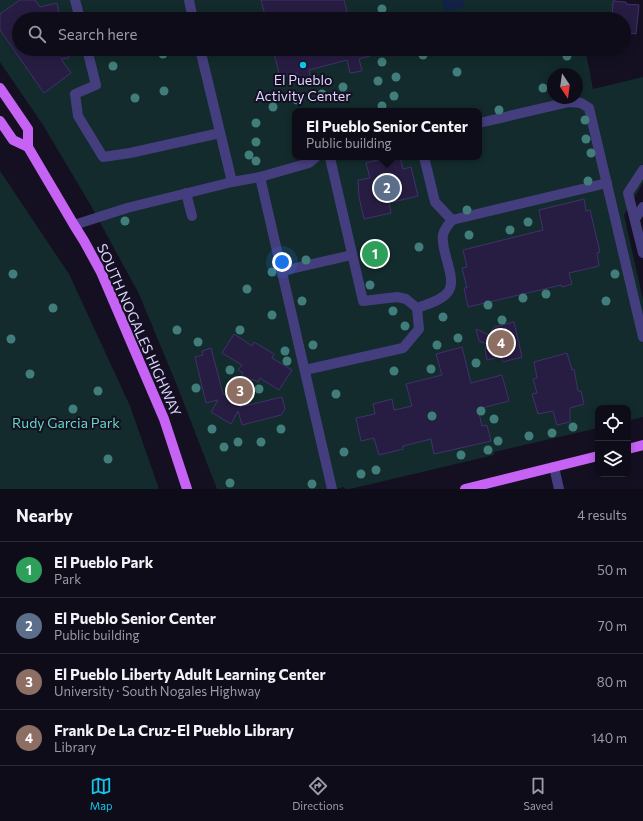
<!DOCTYPE html>
<html lang="en">
<head>
<meta charset="utf-8">
<style>
  body { margin:0; font-family:Commissioner,sans-serif; background:#181523; color:#f1f3f6 }
  .controls { position:absolute; right:12px; bottom:12px; display:grid; overflow:hidden; border-radius:8px; box-shadow:0 2px 10px #0003 }
  .controls button { width:36px; height:36px; display:grid; place-items:center; padding:0; border:0; border-bottom:1px solid #2f2c39; background:#0f0c1a; color:#f1f3f6; font:20px sans-serif }
  .compass { position:absolute; left:547px; top:68px; width:36px; height:36px; border-radius:50%; background:#0f0c1a; box-shadow:0 2px 10px #0003; rotate:167deg }
  .you { position:absolute; left:282px; top:262px; width:14px; height:14px; margin:-10px; border:3px solid #fff; border-radius:50%; background:#1a73e8; box-shadow:0 0 0 6px #1a73e833 }
  .badge { display:grid; place-items:center; width:26px; height:26px; border-radius:50%; background:#11c6ea; color:#fff; font-size:13px; font-weight:700 }
  .pin { position:absolute; translate:-50% -50%; border:2px solid #fff; box-shadow:0 1px 4px #0006 }
  .popup { position:absolute; left:292px; top:108px; width:190px; height:52px; box-sizing:border-box; display:grid; place-content:center; border-radius:8px; background:#0f0c1a; filter:drop-shadow(0 1px 3px #0005); font-size:13px; white-space:nowrap; color:#9b9ba2 }
  .popup b { font-size:15px; color:#f1f3f6 }
  .popup::after { content:''; position:absolute; left:50%; top:100%; margin-left:-8px; border:8px solid transparent; border-top-color:#0f0c1a }
  .list { margin:0; padding:0; list-style:none }
  h2 { display:flex; justify-content:space-between; align-items:center; height:52px; margin:0; padding:0 16px; font-size:17px }
  h2 small { font-size:13px; font-weight:400; color:#9b9ba2 }
  .list li { display:grid; grid-template-columns:26px 1fr auto; gap:12px; align-items:center; box-sizing:border-box; height:56px; padding:0 16px; border-top:1px solid #2f2c39 }
  .list b { display:block; font-size:15px; white-space:nowrap }
  .list p { margin:0; font-size:13px; white-space:nowrap; color:#9b9ba2 }
  .list em { font-size:13px; font-style:normal; color:#9b9ba2 }
  .icon { flex:none; width:22px; height:22px; fill:none; stroke:currentColor; stroke-width:2; stroke-linecap:round; stroke-linejoin:round }
  .map { position:relative; flex:none; width:643px; height:489px; overflow:hidden }
  .search { position:absolute; background:#0f0c1a; box-shadow:0 2px 10px #0003; left:12px; right:12px; top:12px; height:44px; display:flex; align-items:center; gap:10px; box-sizing:border-box; padding:0 14px; border-radius:22px; color:#9b9ba2; font-size:15px }
  .sheet { height:276px; background:#0f0c1a }
  nav { display:flex; justify-content:space-around; align-items:center; box-sizing:border-box; height:56px; border-top:1px solid #2f2c39; background:#0f0c1a; font-size:11px; color:#9b9ba2 }
  nav a { display:grid; justify-items:center; gap:2px }
  nav .on { color:#11c6ea }
  .map>svg:first-child { display:block }
  .green { fill:#132b2c; fill-rule:evenodd }
  .water { fill:#124 }
  .building { fill:#271d42; stroke:#41316c }
  .lines { fill:none; stroke-linecap:round; stroke-linejoin:round }
  .minor { stroke:#453e7e; stroke-width:10 }
  .major { stroke:#c763f4; stroke-width:10 }
  .tree { fill:#417d7a }
  .poi-dot { fill:#11c6ea; stroke:#141022; stroke-width:1.5 }
  .labels { text-anchor:middle; stroke-width:4; stroke-linejoin:round; paint-order:stroke }
  .poi-label { font-size:14px; fill:#dbd4fc; stroke:#141022 }
  .street-label { font-size:14px; fill:#dbd4fc; stroke:#141022 }
  .park-label { font-size:14px; fill:#65d6c2; stroke:#141022 }
</style>
</head>
<body>
<div class="map">
<svg width="643" height="489" viewBox="0 0 643 489">
  <rect width="100%" height="100%" fill="#141022"/>
  <g class="green">
    <path d="M0,0H616L613,19H19V49H603L586,53L593,89L643,77V183L624,215L643,300V417L628,421V408H598V428L494,452V455L350,489H345L344,487L336,489H217L178,388L139,294L90,204L43,125L0,62ZM553,74H577V98H553ZM295,111H479V157H295Z"/>
    <path d="M0,171L69,274L130,406L159,489H0Z"/>
  </g>
  <path class="water" d="M442,0H463L465,7L445,12Z"/>
  <g class="building">
    <path d="M20,0H35L40,7L57,3L60,19H19V49H67L69,58L61,59L71,73L44,93L0,30V14Z"/>
    <path d="M261,0H344L349,19H266Z"/>
    <path d="M613,1L626,2V4L639,5L636,34L624,32V19H612Z"/>
    <path d="M273,49H384V52L359,59L362,71L350,73L347,60L309,70L311,82L299,85L297,73L280,77Z"/>
    <path d="M389,157H400L403,169L411,167L418,196L389,203L391,213L364,219L359,197L358,180L370,178L366,163Z"/>
    <path d="M584,199L586,211L590,210L600,252L597,253L599,266L569,273L572,284L562,287L561,285L468,307L464,288H467L462,268L467,267L463,250L543,230L539,210Z"/>
    <path d="M514,322L522,357L503,362L501,357L487,360L485,350L487,344L479,341L476,329L489,335L494,327Z"/>
    <path d="M234,334L252,346L254,342L274,354L272,358L292,370L279,390L260,378L258,382L252,379L250,383L241,377L243,373L238,370L242,365L222,353Z"/>
    <path d="M462,347L471,383L502,375L509,401L478,409L482,426L487,425L491,441L434,454L431,439L403,446V449L379,455L374,438L361,441L356,418L375,414L373,404L392,399L394,410L412,406L406,384L442,375L436,354Z"/>
    <path d="M211,348L223,394L242,405L240,407L282,397L285,409L281,415L242,425L238,411L231,424L211,412L218,400L206,403L195,357L203,355L202,351Z"/>
    <path d="M567,353L572,370L574,369L578,391H581L584,404L570,408V422L557,425L553,411L538,414L532,394L537,393L533,379L537,378L534,362Z"/>
  </g>
  <g class="lines">
    <g class="minor">
      <path d="M75,0L80,19"/>
      <path d="M189,0L193,19"/>
      <path d="M87,49L96,85L75,94L78,116L103,157L130,153L220,133"/>
      <path d="M200,49L232,182"/>
      <path d="M479,123L569,102L581,103L589,108L643,337"/>
      <path d="M424,157L435,202L452,220L607,183"/>
      <path d="M330,158L363,301L397,297L406,299L417,308C427,304 441,301 448,292C458,279 440,251 443,235C444,229 448,225 452,220"/>
      <path d="M643,170L628,193L643,253"/>
      <path d="M260,177L332,489"/>
      <path d="M186,193L192,216"/>
      <path d="M635,219L643,207"/>
      <path d="M74,225L127,208L232,182L260,177L309,163L316,157"/>
      <path d="M282,271L352,255"/>
      <path d="M305,370L403,348L419,329L417,308"/>
      <path d="M554,467L559,489"/>
    </g>
    <g class="major">
      <path d="M0,88L28,129V147L74,225L84,241L101,272L164,419L187,489"/>
      <path d="M0,121L13,140L28,147"/>
      <path d="M628,449L643,445"/>
      <path d="M465,489L598,456"/>
    </g>
  </g>
  <g class="tree">
    <circle cx="382" cy="9" r="4.5"/>
    <circle cx="163" cy="54" r="4.5"/>
    <circle cx="423" cy="55" r="4.5"/>
    <circle cx="567" cy="56" r="4.5"/>
    <circle cx="382" cy="62" r="4.5"/>
    <circle cx="113" cy="66" r="4.5"/>
    <circle cx="457" cy="72" r="4.5"/>
    <circle cx="396" cy="77" r="4.5"/>
    <circle cx="378" cy="81" r="4.5"/>
    <circle cx="343" cy="87" r="4.5"/>
    <circle cx="543" cy="88" r="4.5"/>
    <circle cx="164" cy="91" r="4.5"/>
    <circle cx="322" cy="94" r="4.5"/>
    <circle cx="394" cy="96" r="4.5"/>
    <circle cx="135" cy="98" r="4.5"/>
    <circle cx="297" cy="100" r="4.5"/>
    <circle cx="382" cy="106" r="4.5"/>
    <circle cx="273" cy="107" r="4.5"/>
    <circle cx="499" cy="110" r="4.5"/>
    <circle cx="585" cy="120" r="4.5"/>
    <circle cx="256" cy="123" r="4.5"/>
    <circle cx="586" cy="139" r="4.5"/>
    <circle cx="256" cy="142" r="4.5"/>
    <circle cx="591" cy="153" r="4.5"/>
    <circle cx="249" cy="155" r="4.5"/>
    <circle cx="256" cy="161" r="4.5"/>
    <circle cx="588" cy="181" r="4.5"/>
    <circle cx="467" cy="210" r="4.5"/>
    <circle cx="125" cy="221" r="4.5"/>
    <circle cx="528" cy="222" r="4.5"/>
    <circle cx="510" cy="230" r="4.5"/>
    <circle cx="469" cy="235" r="4.5"/>
    <circle cx="367" cy="247" r="4.5"/>
    <circle cx="419" cy="247" r="4.5"/>
    <circle cx="306" cy="260" r="4.5"/>
    <circle cx="272" cy="272" r="4.5"/>
    <circle cx="13" cy="274" r="4.5"/>
    <circle cx="615" cy="274" r="4.5"/>
    <circle cx="370" cy="285" r="4.5"/>
    <circle cx="247" cy="289" r="4.5"/>
    <circle cx="546" cy="294" r="4.5"/>
    <circle cx="523" cy="298" r="4.5"/>
    <circle cx="302" cy="301" r="4.5"/>
    <circle cx="606" cy="301" r="4.5"/>
    <circle cx="488" cy="305" r="4.5"/>
    <circle cx="53" cy="308" r="4.5"/>
    <circle cx="393" cy="311" r="4.5"/>
    <circle cx="272" cy="315" r="4.5"/>
    <circle cx="443" cy="317" r="4.5"/>
    <circle cx="502" cy="320" r="4.5"/>
    <circle cx="405" cy="326" r="4.5"/>
    <circle cx="177" cy="330" r="4.5"/>
    <circle cx="240" cy="330" r="4.5"/>
    <circle cx="458" cy="338" r="4.5"/>
    <circle cx="11" cy="339" r="4.5"/>
    <circle cx="198" cy="342" r="4.5"/>
    <circle cx="313" cy="345" r="4.5"/>
    <circle cx="437" cy="345" r="4.5"/>
    <circle cx="285" cy="351" r="4.5"/>
    <circle cx="287" cy="361" r="4.5"/>
    <circle cx="476" cy="363" r="4.5"/>
    <circle cx="431" cy="369" r="4.5"/>
    <circle cx="230" cy="370" r="4.5"/>
    <circle cx="394" cy="371" r="4.5"/>
    <circle cx="30" cy="374" r="4.5"/>
    <circle cx="196" cy="388" r="4.5"/>
    <circle cx="259" cy="389" r="4.5"/>
    <circle cx="98" cy="391" r="4.5"/>
    <circle cx="336" cy="394" r="4.5"/>
    <circle cx="73" cy="409" r="4.5"/>
    <circle cx="481" cy="411" r="4.5"/>
    <circle cx="432" cy="416" r="4.5"/>
    <circle cx="494" cy="419" r="4.5"/>
    <circle cx="573" cy="427" r="4.5"/>
    <circle cx="212" cy="429" r="4.5"/>
    <circle cx="281" cy="429" r="4.5"/>
    <circle cx="552" cy="433" r="4.5"/>
    <circle cx="529" cy="436" r="4.5"/>
    <circle cx="498" cy="441" r="4.5"/>
    <circle cx="238" cy="442" r="4.5"/>
    <circle cx="261" cy="442" r="4.5"/>
    <circle cx="224" cy="447" r="4.5"/>
    <circle cx="488" cy="450" r="4.5"/>
    <circle cx="344" cy="452" r="4.5"/>
    <circle cx="461" cy="455" r="4.5"/>
    <circle cx="108" cy="459" r="4.5"/>
    <circle cx="376" cy="470" r="4.5"/>
    <circle cx="361" cy="474" r="4.5"/>
    <circle cx="230" cy="483" r="4.5"/>
    <circle cx="312" cy="484" r="4.5"/>
  </g>
  <circle class="poi-dot" cx="303" cy="65" r="4"/>
  <g class="labels">
    <g class="poi-label">
      <text x="303" y="85">El Pueblo<tspan x="303" dy="16">Activity Center</tspan></text>
    </g>
    <g class="street-label">
      <text transform="translate(139 330) rotate(66)" y="5">SOUTH NOGALES HIGHWAY</text>
    </g>
    <g class="park-label">
      <text x="66" y="428">Rudy Garcia Park</text>
    </g>
  </g>
</svg>
<div class="controls">
<button><svg class="icon" aria-label="locate" viewBox="0 0 24 24"><circle cx="12" cy="12" r="6"/><path d="M12 2v4M12 18v4M2 12h4M18 12h4"/></svg></button>
<button><svg class="icon" aria-label="layers" viewBox="0 0 24 24"><path d="M12 4l9 5-9 5-9-5zM3 14l9 5 9-5"/></svg></button>
</div>
<svg class="compass" viewBox="-18 -18 36 36"><path d="M0-13l5 13h-10z" fill="#e53935"/><path d="M0 13l5-13h-10z" fill="#9b9ba2"/></svg>
<div class="you"></div>
<div class="pin badge" style="left:375px;top:254px;background:#2e9e5b">1</div>
<div class="pin badge" style="left:387px;top:188px;background:#5c6f8a">2</div>
<div class="popup"><b>El Pueblo Senior Center</b>Public building</div>
<div class="pin badge" style="left:240px;top:391px;background:#8d6e63">3</div>
<div class="pin badge" style="left:501px;top:343px;background:#8d6e63">4</div>
<div class="search"><svg class="icon" aria-label="search" viewBox="0 0 24 24"><circle cx="10" cy="10" r="6"/><path d="M15 15l6 6"/></svg>Search here</div>
</div>
<section class="sheet">
<h2>Nearby<small>4 results</small></h2>
<ul class="list">
<li><span class="badge" style="background:#2e9e5b">1</span><div><b>El Pueblo Park</b><p>Park</p></div><em>50 m</em></li>
<li><span class="badge" style="background:#5c6f8a">2</span><div><b>El Pueblo Senior Center</b><p>Public building</p></div><em>70 m</em></li>
<li><span class="badge" style="background:#8d6e63">3</span><div><b>El Pueblo Liberty Adult Learning Center</b><p>University · South Nogales Highway</p></div><em>80 m</em></li>
<li><span class="badge" style="background:#8d6e63">4</span><div><b>Frank De La Cruz-El Pueblo Library</b><p>Library</p></div><em>140 m</em></li>
</ul>
</section>
<nav>
<a class="on"><svg class="icon" aria-label="map" viewBox="0 0 24 24"><path d="M3 6l6-2 6 2 6-2v14l-6 2-6-2-6 2zM9 4v14M15 6v14"/></svg>Map</a>
<a><svg class="icon" aria-label="directions" viewBox="0 0 24 24"><path d="M12 3l9 9-9 9-9-9zM9 14v-3h6M13 9l2 2-2 2"/></svg>Directions</a>
<a><svg class="icon" aria-label="saved" viewBox="0 0 24 24"><path d="M7 4h10v16l-5-4-5 4z"/></svg>Saved</a>
</nav>
</body>
</html>
